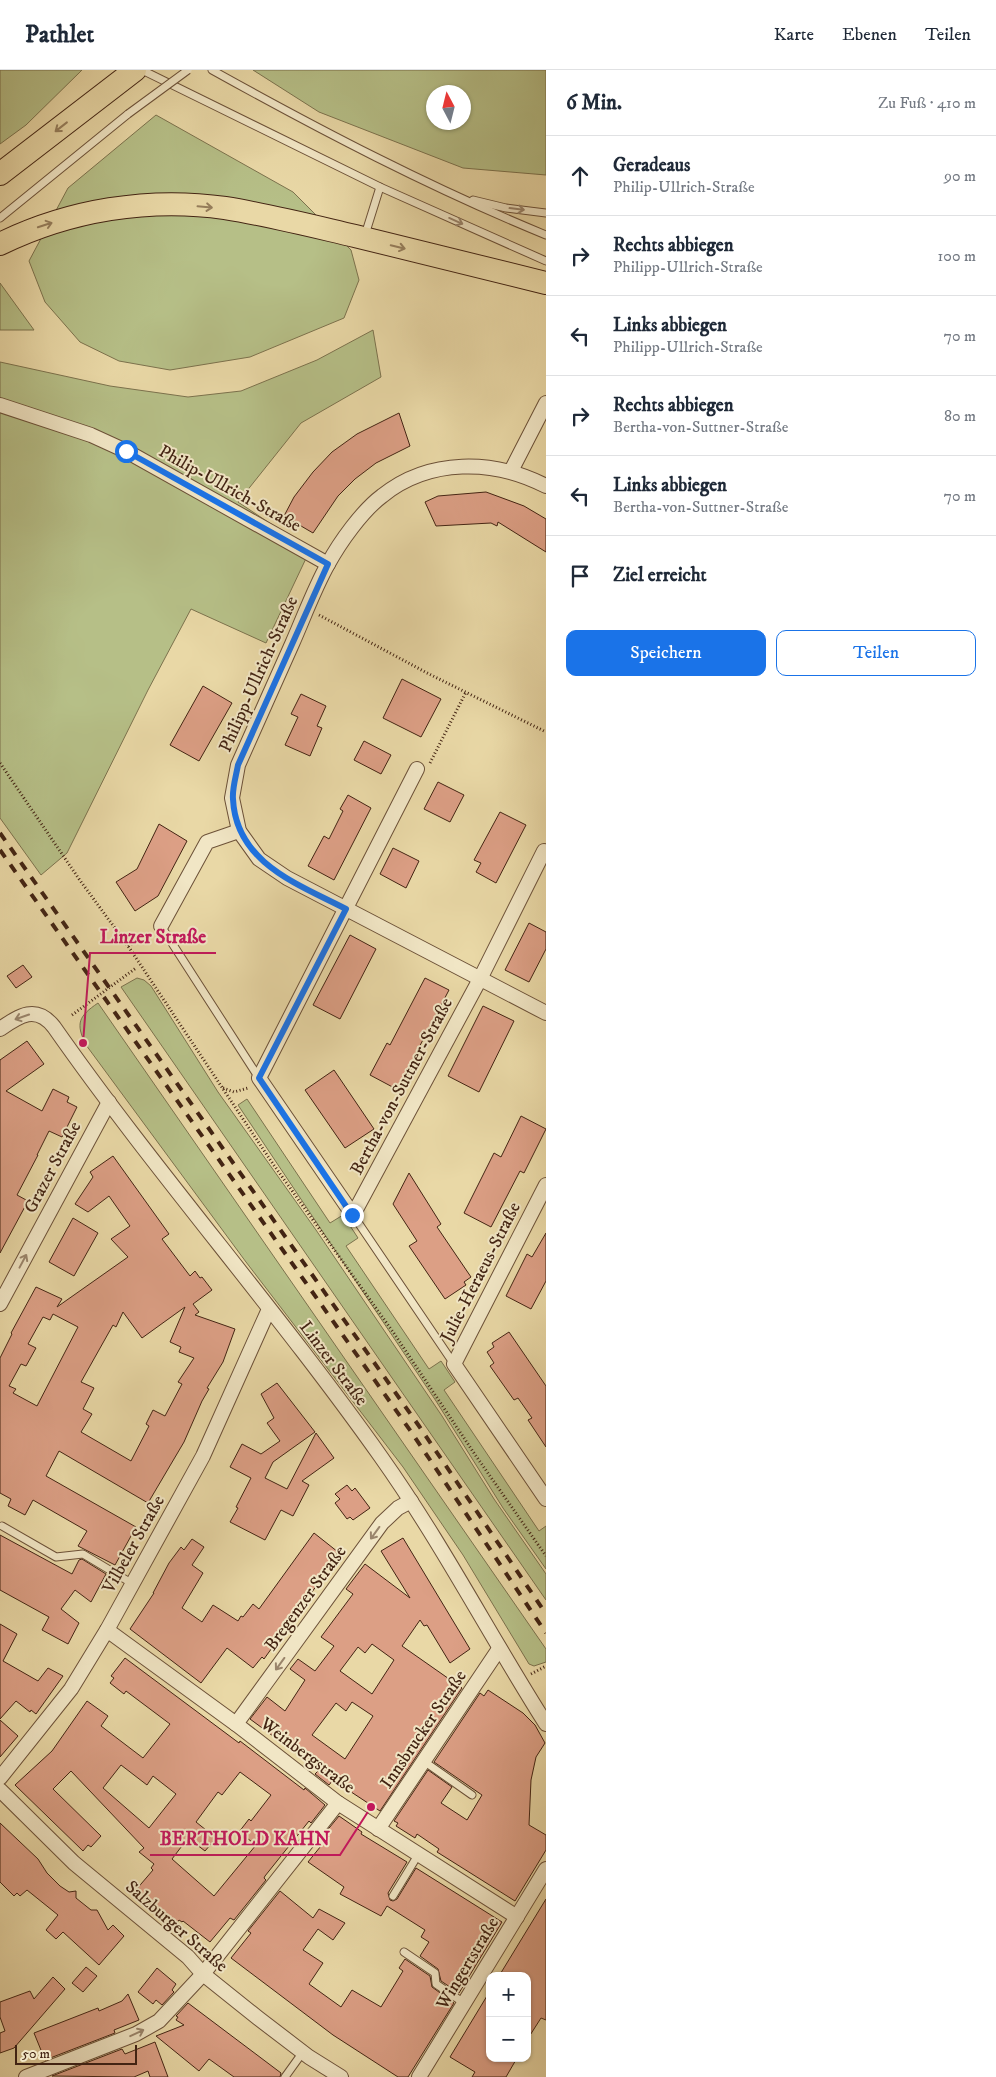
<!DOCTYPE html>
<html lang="de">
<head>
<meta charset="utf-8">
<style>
  body { margin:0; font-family:"IM FELL DW Pica",serif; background:#f2f2f3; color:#1f2937 }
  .controls { position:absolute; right:15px; bottom:15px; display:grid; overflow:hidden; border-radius:10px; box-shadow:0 1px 4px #0004 }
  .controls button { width:45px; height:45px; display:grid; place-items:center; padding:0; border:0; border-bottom:1px solid #e0e1e3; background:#fff; color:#1f2937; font:25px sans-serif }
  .compass { position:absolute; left:426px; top:15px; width:45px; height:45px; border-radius:50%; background:#fff; box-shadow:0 1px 4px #0004; rotate:353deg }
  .scale { position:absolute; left:15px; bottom:12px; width:122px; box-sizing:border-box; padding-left:5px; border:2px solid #432413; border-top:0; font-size:14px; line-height:18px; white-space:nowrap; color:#432413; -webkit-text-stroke:4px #f1e6c5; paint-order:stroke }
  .stop { position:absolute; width:15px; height:15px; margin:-11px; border:4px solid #1a73e8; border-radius:50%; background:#fff }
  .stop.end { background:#1a73e8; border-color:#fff; box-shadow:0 1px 5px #0008 }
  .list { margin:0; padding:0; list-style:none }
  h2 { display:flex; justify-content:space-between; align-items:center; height:65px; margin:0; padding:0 20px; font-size:21px }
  h2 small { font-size:16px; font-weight:400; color:#747a83 }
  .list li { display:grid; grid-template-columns:32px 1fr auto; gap:15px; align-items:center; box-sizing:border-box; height:80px; padding:0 20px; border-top:1px solid #e0e1e3 }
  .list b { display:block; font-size:19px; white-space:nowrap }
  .list p { margin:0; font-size:16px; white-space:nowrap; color:#747a83 }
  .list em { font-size:16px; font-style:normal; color:#747a83 }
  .actions { display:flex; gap:10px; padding:15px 20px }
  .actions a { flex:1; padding:11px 0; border:1px solid #1a73e8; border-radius:10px; text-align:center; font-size:18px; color:#1a73e8 }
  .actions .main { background:#1a73e8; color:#fff }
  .icon { flex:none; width:28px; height:28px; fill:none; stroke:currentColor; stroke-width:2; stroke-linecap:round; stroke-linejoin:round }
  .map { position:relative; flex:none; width:546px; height:2007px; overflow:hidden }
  header { display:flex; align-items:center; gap:30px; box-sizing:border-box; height:70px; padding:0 25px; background:#fff; border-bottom:1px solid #e0e1e3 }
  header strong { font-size:24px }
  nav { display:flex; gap:28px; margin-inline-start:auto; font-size:18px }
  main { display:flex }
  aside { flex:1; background:#fff }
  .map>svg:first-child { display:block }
  .green { fill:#b6bf87; stroke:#7c724d; fill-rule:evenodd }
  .building { fill:#dc9f85; stroke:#432413; fill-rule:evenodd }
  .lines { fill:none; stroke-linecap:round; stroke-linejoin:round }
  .service-casing { stroke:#6c5138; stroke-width:9 }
  .minor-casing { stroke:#6c5138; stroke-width:16 }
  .primary-casing { stroke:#432413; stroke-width:24 }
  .path { stroke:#432413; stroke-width:3; stroke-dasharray:1 2.5; stroke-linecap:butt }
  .service { stroke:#f1e6c5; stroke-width:7 }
  .minor { stroke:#f1e6c5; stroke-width:14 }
  .primary { stroke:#e9d8a6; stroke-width:22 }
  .rail { stroke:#432413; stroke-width:4; stroke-dasharray:9 9; stroke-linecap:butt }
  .service-bridge-casing { stroke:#6c5138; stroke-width:9; stroke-linecap:butt }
  .path-bridge { stroke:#432413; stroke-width:3; stroke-dasharray:1 2.5; stroke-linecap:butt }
  .service-bridge { stroke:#f1e6c5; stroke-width:7 }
  .oneway { stroke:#967e5c }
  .oneway2 { stroke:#9a856c }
  .route { stroke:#1a73e8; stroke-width:6 }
  .labels { text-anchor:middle; stroke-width:4; stroke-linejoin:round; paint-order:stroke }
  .street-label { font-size:18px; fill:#432413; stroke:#f1e6c5 }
  .leader { fill:none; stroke:#c2185b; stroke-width:2 }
  .callout-dot { fill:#c2185b; stroke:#f1e6c5; stroke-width:2 }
  .callout-label { font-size:19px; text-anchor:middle; font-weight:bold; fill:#c2185b; stroke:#f1e6c5; stroke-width:4; stroke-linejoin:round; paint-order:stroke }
</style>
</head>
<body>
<header>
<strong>Pathlet</strong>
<nav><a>Karte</a><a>Ebenen</a><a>Teilen</a></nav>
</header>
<main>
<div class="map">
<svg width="546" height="2007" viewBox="0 0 546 2007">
  <rect width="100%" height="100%" fill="#e9d8a6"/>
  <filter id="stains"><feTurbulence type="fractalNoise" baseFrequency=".004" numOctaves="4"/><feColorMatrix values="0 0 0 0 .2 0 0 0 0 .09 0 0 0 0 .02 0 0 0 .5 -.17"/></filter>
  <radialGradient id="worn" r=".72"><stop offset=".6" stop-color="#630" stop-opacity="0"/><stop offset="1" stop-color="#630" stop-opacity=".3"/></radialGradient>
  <g class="green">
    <path d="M0,0H82L26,55L0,74Z"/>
    <path d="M253,0H546V105L463,98L319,42ZM433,22H463V52H433Z"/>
    <path d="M156,45L293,122L351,180L359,210L344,248L250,287L170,300L119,291L80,272L45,232L29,191L68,118Z"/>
    <path d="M0,213L34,260H0Z"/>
    <path d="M373,260L381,307L301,353L238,432L310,480L266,573L191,539L148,620L67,783L41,805L0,748V292L110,316L188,327L241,321L317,290Z"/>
    <path d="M137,908L144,910L151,916L218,1022L316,1160L442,1346L494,1429L546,1504V1530L121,917Z"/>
    <path d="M98,933L546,1579V1592L534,1596L529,1594L463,1485L403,1397L246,1192L86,975C75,953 79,946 98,933Z"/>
    <path d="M247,1029L330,1153L343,1145L358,1168L346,1176L429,1299L441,1291L455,1312L444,1320L539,1461L546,1456V1499L503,1438L436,1331L238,1035Z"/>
  </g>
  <g class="building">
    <path d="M399,343L410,376L376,393L355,409L338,426L313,463L284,446L294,427L313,402L332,382L357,364Z"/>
    <path d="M486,422L524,436L546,449V482L498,452L497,456L491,453L436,456L425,432L438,426Z"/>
    <path d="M402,609L441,629L421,667L383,648Z"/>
    <path d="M203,616L232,633L199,691L170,675Z"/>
    <path d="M301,624L326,636L317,656L322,658L310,686L285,675L298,647L291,644Z"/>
    <path d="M364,671L391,685L381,704L354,690Z"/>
    <path d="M438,712L464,725L450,752L424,739Z"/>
    <path d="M348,725L371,738L334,810L308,796L324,766L329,769L343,741L340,739Z"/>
    <path d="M500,742L526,755L496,813L476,802L481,793L474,790Z"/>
    <path d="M159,754L187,771L158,826L135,841L116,812L137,799Z"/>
    <path d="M393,778L419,791L406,818L380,804Z"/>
    <path d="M529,853L546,862V879L529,912L505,900Z"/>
    <path d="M350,865L376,879L340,949L313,935Z"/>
    <path d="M23,895L32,907L16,918L7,906Z"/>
    <path d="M425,908L449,920L414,987L417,988L400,1021L370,1005L387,973L390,975Z"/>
    <path d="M483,936L514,951L479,1022L448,1006Z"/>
    <path d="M27,971L44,994L6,1021L42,1041L53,1019L69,1027L67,1032L77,1037L62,1067L49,1061L37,1085H38L17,1125L28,1131L0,1183V990Z"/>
    <path d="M334,1000L374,1059L345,1078L305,1020Z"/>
    <path d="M521,1046L546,1059L524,1103L520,1101L491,1157L464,1143L494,1083L501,1087Z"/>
    <path d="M113,1086L169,1164L162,1169L190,1206L195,1201L200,1208L202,1207L212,1220L193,1234L199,1242L195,1245L235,1259L223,1292L207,1318L209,1319L202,1331L184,1372L148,1433L59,1381L46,1406L136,1457L115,1495L78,1476L87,1461L33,1430L25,1445L8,1436L11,1429L0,1423V1288L12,1264L11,1263L36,1217L62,1229L57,1237L128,1187L111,1169L130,1156L109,1126L88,1142L75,1134L93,1107L90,1102ZM185,1237L170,1272L181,1277L179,1282L194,1288L178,1312L182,1314L165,1346L153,1340L146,1354L149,1356L131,1391L81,1362L92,1344L83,1339L94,1318L81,1312L113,1255L116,1257L123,1242L142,1268ZM53,1244L78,1257L37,1336L13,1323L16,1319L9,1316L21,1294L26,1296L36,1278L28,1274L43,1247L50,1250Z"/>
    <path d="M409,1103L441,1154L437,1157L471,1207L464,1212L466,1215L445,1229L409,1176L417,1171L393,1134Z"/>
    <path d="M73,1148L98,1163L74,1206L49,1192Z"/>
    <path d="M546,1163V1211L531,1239L506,1226L527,1184L532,1187Z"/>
    <path d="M509,1262L546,1316V1377L528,1350L532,1348L518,1328L514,1330L490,1296L494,1293L487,1282L494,1277L492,1273Z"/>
    <path d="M277,1313L315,1362L273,1392L265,1408L287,1419L316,1363L334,1388L302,1411L309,1415L293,1446L281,1440L265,1470L230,1452L238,1438L236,1437L251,1408L230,1397L242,1374L261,1384L280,1371L267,1353L274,1348L261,1324Z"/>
    <path d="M347,1415L352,1421L355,1418L370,1438L353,1450L350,1447L347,1449L335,1433L340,1429L335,1424Z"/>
    <path d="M314,1463L338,1482L315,1513L317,1515L264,1589L262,1587L253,1598L227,1578L201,1613L130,1559L154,1523H153L169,1493L181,1477L184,1480L192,1469L204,1477L192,1495L203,1503L182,1538L202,1552L213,1535L238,1551L241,1546L243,1547L253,1534L259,1539Z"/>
    <path d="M0,1465L72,1504L79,1490L82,1489L106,1504L91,1532L75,1520L61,1539L79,1553L68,1574L42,1560L49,1547L0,1520Z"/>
    <path d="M403,1468L470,1579L450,1593L427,1555L424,1556L420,1550L402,1576L462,1618L380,1741L333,1710L329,1715L315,1704L319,1700L250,1649L267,1627L285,1641L305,1610L290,1599L298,1589L315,1601L334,1576L321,1567L353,1524L346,1519L365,1494L410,1528L381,1481ZM372,1574L394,1590L372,1624L340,1601L358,1577L365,1583ZM352,1632L373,1646L345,1689L312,1665L336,1633L346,1641Z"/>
    <path d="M0,1554L17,1564L3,1591L38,1611L48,1598L63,1606L36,1644L31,1640L30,1642L16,1631L0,1649Z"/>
    <path d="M125,1588L239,1673L240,1671L304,1720L305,1718L325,1735L311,1753L309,1751L265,1806L264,1808L266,1810L234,1850L230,1848L210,1872L183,1851L182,1852L179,1850L175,1855L135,1821L153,1800L151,1798L154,1794L139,1782L144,1778L71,1701L53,1719L101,1766L91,1777L88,1775L83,1781L15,1715L52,1681L87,1631L108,1646L101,1656L143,1688L170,1654L126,1621L124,1624L110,1613L114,1608L111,1606ZM121,1695L147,1715L153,1706L176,1724L149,1758L103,1718ZM240,1702L271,1725L251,1751L249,1749L239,1762L256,1775L214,1826L172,1789L188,1768L205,1781L216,1768L196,1752L218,1722L222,1725Z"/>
    <path d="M488,1620L523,1643L535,1655L545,1673L536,1687L531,1710L529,1755L546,1765V1780L515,1831L437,1782L439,1779L417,1764L415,1768L396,1756L398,1753L394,1751L428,1700L452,1717L441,1733L467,1750L482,1725L434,1692L480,1623L484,1626Z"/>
    <path d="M0,1650L18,1666L0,1687Z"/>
    <path d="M339,1746L362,1762L361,1764L407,1792L388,1823L390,1830L393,1831L397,1829L416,1798L502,1852L459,1923L441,1911L438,1899L420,1886L429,1872L421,1867L425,1860L387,1836L381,1846L340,1824L344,1817L308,1792L329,1766L325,1763Z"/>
    <path d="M0,1753L38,1789L47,1803L60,1816L69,1822L76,1821V1828L91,1840H97L108,1860L113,1855L124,1866L99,1895L63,1862L56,1869L46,1860L58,1845L27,1820L20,1826L17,1823L14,1826L0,1812Z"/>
    <path d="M280,1821L313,1848L319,1839L345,1853L333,1870L318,1859L303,1880L323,1893L309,1914L341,1937L352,1920L381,1937L403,1901L399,1898L405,1889L430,1906L432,1917L454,1933L408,2007H398L333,1965L231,1888L251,1863L248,1861Z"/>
    <path d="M546,1829V1950L541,1948L527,1970V1906H499Z"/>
    <path d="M86,1897L97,1906L83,1922L72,1913Z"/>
    <path d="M157,1898L176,1914L172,1920L174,1922L162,1935L156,1930L153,1934L138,1922Z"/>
    <path d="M53,1907L65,1919L14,1978L0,1983V1963L5,1961L0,1947V1932L30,1921L34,1929Z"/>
    <path d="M490,1921V1988H517L506,2007H472L475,2002L450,1987Z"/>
    <path d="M128,1924L139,1950L114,1960L115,1963L45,1990L34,1963L98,1938L99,1941L122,1931Z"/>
    <path d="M188,1933L281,2003L280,2007H234L209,1989L199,2001L156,1966L184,1955L176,1950L178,1947L176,1946Z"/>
    <path d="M155,1972L168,2007H150L148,2001L134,2007L52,2006L122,1979L125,1984Z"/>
  </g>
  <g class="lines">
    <g class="service-casing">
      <g id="service">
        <path d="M142,0L380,117L546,191"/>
        <path d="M212,0C320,60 431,118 546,165"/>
        <path d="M473,130L506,138L546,143"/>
        <path d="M0,148L128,44"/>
        <path d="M365,165L380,117"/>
        <path d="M161,856L259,1008"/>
        <path d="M353,1145L454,1294"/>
        <path d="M2,1456L56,1487L83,1484L133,1514"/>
        <path d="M425,1692L472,1725"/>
        <path d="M393,1826L418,1785"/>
        <path d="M404,1882L435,1903L436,1914L464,1933"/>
        <path d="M285,2007L303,1982"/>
      </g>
    </g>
    <g class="minor-casing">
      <g id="minor">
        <path d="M0,335L91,365L126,381L328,494"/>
        <path d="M511,401L546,333"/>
        <path d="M546,416C494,389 429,388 382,426C362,441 340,472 328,494C314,519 304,547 292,574C274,614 256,655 238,695L232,728L239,761L259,789L287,808L546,943"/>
        <path d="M417,699L259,1008L353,1145L480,909L544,781"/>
        <path d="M161,856L207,772L239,761"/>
        <path d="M0,959C19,946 36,934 54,957C157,1104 277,1240 381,1387C442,1473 490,1566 546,1654"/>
        <path d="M546,1115L454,1294L546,1429"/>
        <path d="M0,1234L109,1032"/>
        <path d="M107,1560L236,1654L338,1733L517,1847"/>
        <path d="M236,1654L382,1453L398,1438L411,1431"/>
        <path d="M0,1708L71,1619L107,1560L203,1386L269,1239"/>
        <path d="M0,1720L74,1793L188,1887L203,1904L258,1948L309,1987L341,2007"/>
        <path d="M378,1759L499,1579"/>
        <path d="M26,2007L136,1964L159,1951L203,1904L338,1733"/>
        <path d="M419,2007L546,1799"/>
      </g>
    </g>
    <g class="primary-casing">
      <g id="primary">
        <path d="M0,104L135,0"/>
        <path d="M0,174C69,140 149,127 225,138C269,145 312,156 355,166C418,181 482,197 546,213"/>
      </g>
    </g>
    <g class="path">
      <path d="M319,545L429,604L546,662"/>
      <path d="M0,693L79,809L128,876L273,1094L393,1262L476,1386L546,1486"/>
      <path d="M430,693L466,622"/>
      <path d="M128,876L149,863"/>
      <path d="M223,1018L234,1022L248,1018"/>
      <path d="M531,1604L546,1596"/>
    </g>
    <use href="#service" class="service"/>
    <use href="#minor" class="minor"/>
    <use href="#primary" class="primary"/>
    <g class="rail">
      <path d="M0,763L419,1356L546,1544"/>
      <path d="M0,780L412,1363L546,1563"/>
    </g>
    <g class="service-bridge-casing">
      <path id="service-bridge" d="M128,44L188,0"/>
    </g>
    <path class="path-bridge" d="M72,945L136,898"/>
    <use href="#service-bridge" class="service-bridge"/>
  </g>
  <defs><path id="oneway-shaft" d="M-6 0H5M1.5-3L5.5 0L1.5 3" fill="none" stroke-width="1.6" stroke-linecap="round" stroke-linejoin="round" transform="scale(1.25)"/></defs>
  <g class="oneway">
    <use href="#oneway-shaft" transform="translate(61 57) rotate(142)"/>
    <use href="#oneway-shaft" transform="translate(205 137) rotate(5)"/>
    <use href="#oneway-shaft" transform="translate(45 155) rotate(-18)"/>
    <use href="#oneway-shaft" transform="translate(398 177) rotate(13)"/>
  </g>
  <g class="oneway2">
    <use href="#oneway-shaft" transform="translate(517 139) rotate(7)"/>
    <use href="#oneway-shaft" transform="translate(456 151) rotate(24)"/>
    <use href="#oneway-shaft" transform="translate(22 947) rotate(161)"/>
    <use href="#oneway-shaft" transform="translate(23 1191) rotate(-62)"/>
    <use href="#oneway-shaft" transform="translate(375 1463) rotate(126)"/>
    <use href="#oneway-shaft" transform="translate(280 1594) rotate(126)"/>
    <use href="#oneway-shaft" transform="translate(137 1963) rotate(-25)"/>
  </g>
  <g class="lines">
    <path class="route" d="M126,381L328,494L238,695C236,706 232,719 233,729C236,793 298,814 346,839L259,1008L352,1145"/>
  </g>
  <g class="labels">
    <g class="street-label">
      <text transform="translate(230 418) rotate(29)" y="6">Philip-Ullrich-Straße</text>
      <text transform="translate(258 604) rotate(-66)" y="6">Philipp-Ullrich-Straße</text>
      <text transform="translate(401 1016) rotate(-62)" y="6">Bertha-von-Suttner-Straße</text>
      <text transform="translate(52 1097) rotate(-62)" y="6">Grazer Straße</text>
      <text transform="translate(480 1202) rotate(-63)" y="6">Julie-Heraeus-Straße</text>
      <text transform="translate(334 1293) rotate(53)" y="6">Linzer Straße</text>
      <text transform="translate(133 1474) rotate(-61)" y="6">Vilbeler Straße</text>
      <text transform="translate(305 1528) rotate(-54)" y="6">Bregenzer Straße</text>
      <text transform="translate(423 1659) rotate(-56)" y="6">Innsbrucker Straße</text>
      <text transform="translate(308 1685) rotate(37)" y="6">Weinbergstraße</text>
      <text transform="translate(177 1856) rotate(41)" y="6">Salzburger Straße</text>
      <text transform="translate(467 1893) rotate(-59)" y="6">Wingertstraße</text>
    </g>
  </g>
  <path class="leader" d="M83 973L90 883H216M371 1737L340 1785H150"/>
  <g class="callout-dot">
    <circle cx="83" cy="973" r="5"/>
    <circle cx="371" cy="1737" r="5"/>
  </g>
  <g class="callout-label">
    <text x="153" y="873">Linzer Straße</text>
    <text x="245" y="1775">BERTHOLD KAHN</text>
  </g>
  <rect width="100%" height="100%" filter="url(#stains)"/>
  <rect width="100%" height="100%" fill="url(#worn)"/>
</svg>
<div class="controls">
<button>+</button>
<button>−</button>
</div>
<svg class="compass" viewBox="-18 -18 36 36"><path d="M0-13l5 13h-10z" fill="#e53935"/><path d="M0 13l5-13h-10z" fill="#747a83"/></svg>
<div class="scale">50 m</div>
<div class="stop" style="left:126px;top:381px"></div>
<div class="stop end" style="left:352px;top:1145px"></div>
</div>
<aside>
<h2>6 Min.<small>Zu Fuß · 410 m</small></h2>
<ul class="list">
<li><svg class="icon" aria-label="ahead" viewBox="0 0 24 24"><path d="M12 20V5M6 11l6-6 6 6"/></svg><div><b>Geradeaus</b><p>Philip-Ullrich-Straße</p></div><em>90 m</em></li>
<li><svg class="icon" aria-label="right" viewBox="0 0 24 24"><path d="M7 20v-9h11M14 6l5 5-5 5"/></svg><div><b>Rechts abbiegen</b><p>Philipp-Ullrich-Straße</p></div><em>100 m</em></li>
<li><svg class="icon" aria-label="left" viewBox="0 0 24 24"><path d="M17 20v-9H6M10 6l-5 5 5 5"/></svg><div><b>Links abbiegen</b><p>Philipp-Ullrich-Straße</p></div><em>70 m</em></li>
<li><svg class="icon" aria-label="right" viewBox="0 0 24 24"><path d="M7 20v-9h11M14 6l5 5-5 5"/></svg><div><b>Rechts abbiegen</b><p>Bertha-von-Suttner-Straße</p></div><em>80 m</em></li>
<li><svg class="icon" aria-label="left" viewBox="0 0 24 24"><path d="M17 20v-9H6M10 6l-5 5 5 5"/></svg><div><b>Links abbiegen</b><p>Bertha-von-Suttner-Straße</p></div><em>70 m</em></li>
<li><svg class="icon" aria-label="arrive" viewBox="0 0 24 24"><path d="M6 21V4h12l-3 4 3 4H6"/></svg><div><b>Ziel erreicht</b></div></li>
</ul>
<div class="actions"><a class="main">Speichern</a><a>Teilen</a></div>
</aside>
</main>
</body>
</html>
